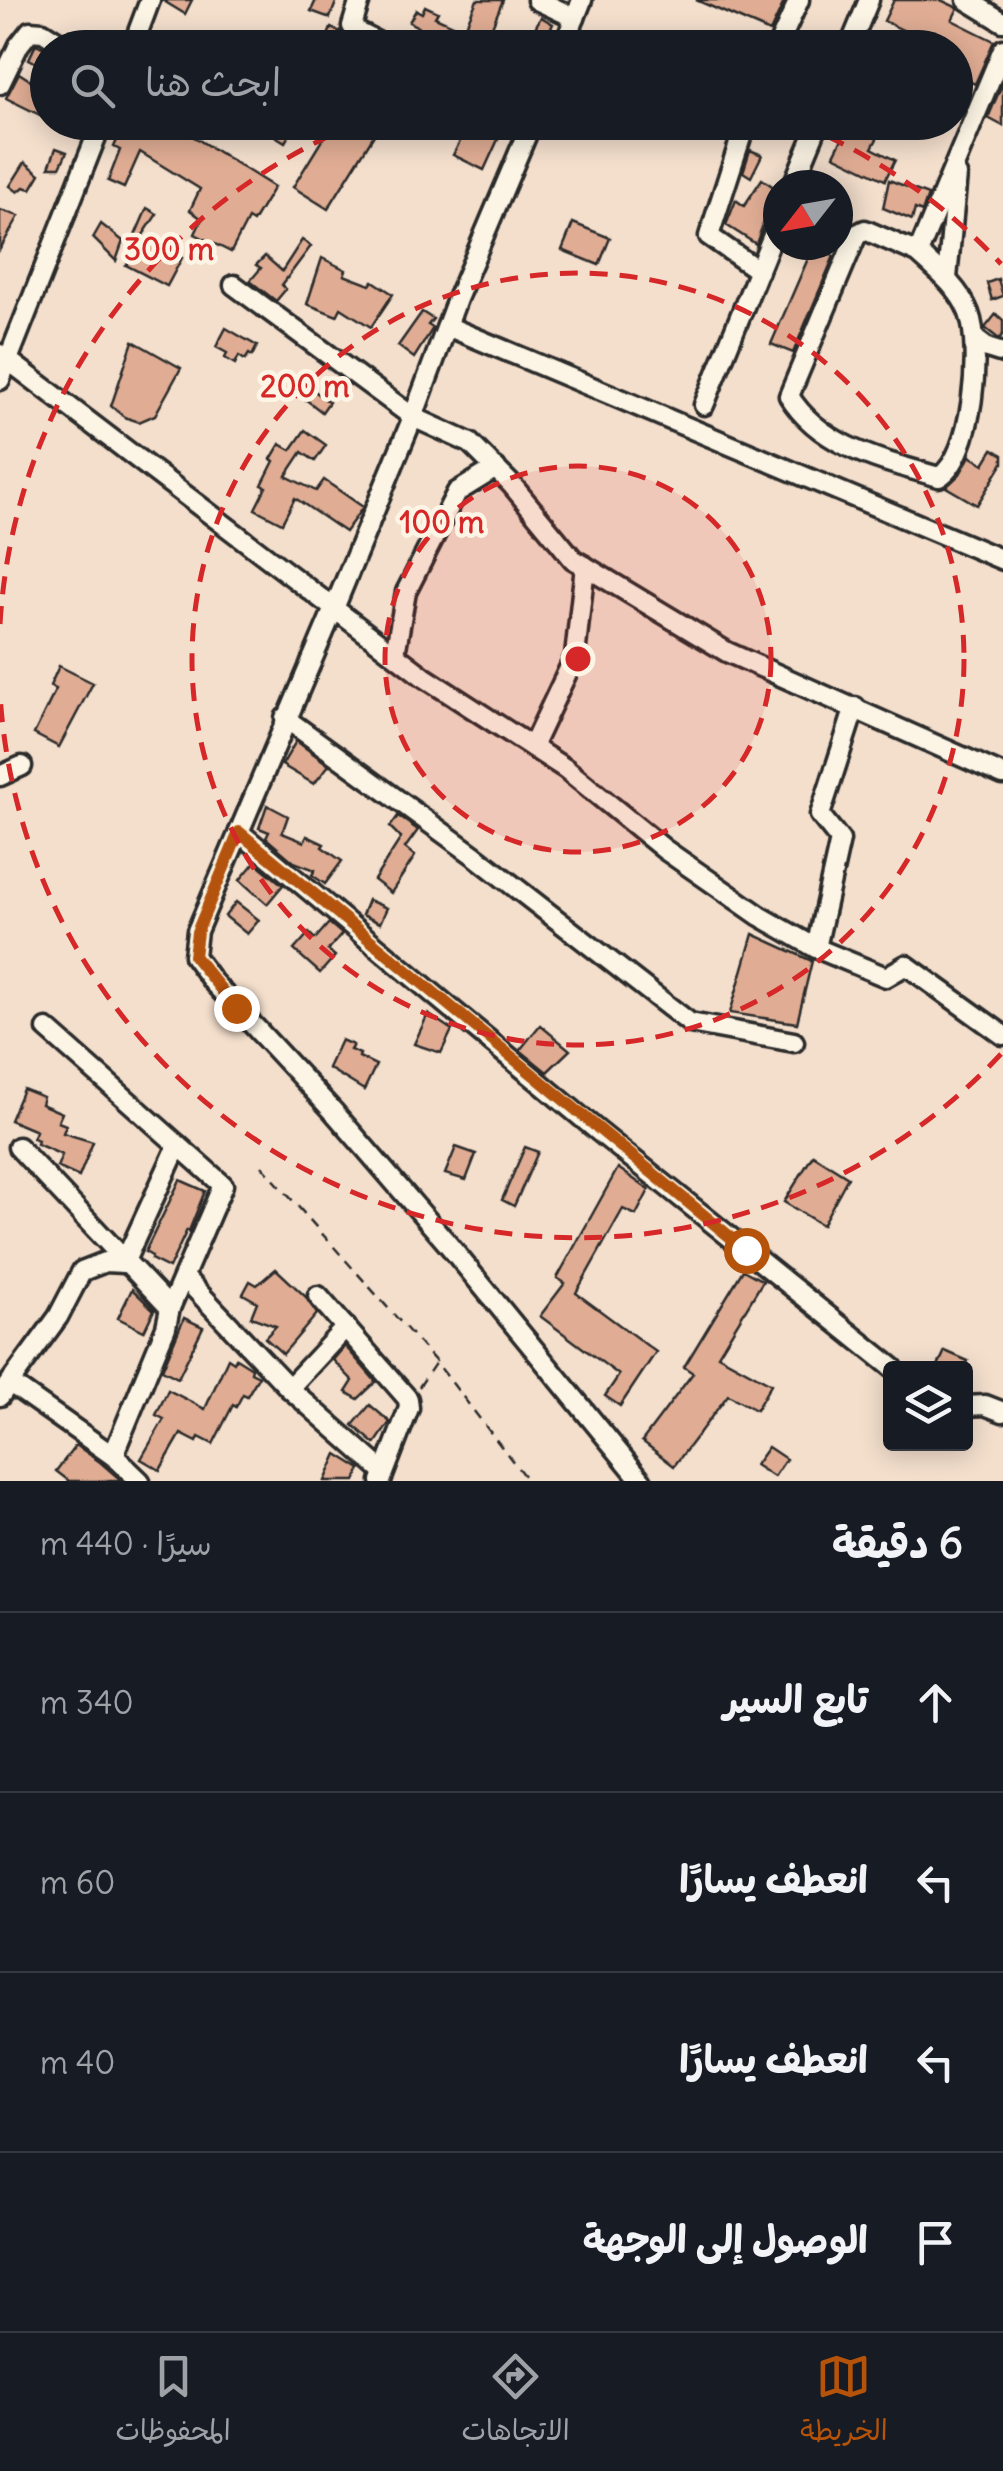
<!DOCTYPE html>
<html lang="ar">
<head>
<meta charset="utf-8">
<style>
  body { margin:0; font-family:Delius,"Playpen Sans Arabic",sans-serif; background:#242831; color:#f1f3f6; direction:rtl }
  .controls { position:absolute; right:30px; bottom:30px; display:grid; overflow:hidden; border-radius:10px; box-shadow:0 5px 25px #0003 }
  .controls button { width:90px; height:90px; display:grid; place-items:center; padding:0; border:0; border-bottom:2px solid #363941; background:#171b24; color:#f1f3f6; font:50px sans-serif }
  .compass { position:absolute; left:763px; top:170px; width:90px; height:90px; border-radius:50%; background:#171b24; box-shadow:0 5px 25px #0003; rotate:239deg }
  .stop { position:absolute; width:30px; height:30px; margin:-22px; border:8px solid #b45309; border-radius:50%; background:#fff }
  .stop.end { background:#b45309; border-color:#fff; box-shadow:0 2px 10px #0008 }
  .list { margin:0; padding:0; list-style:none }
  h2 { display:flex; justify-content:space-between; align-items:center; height:130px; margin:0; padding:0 40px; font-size:42px }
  h2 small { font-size:32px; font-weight:400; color:#9ea1a6 }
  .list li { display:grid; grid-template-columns:65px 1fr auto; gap:30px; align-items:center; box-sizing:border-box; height:180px; padding:0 40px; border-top:2px solid #363941 }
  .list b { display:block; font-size:38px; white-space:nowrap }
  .list em { font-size:32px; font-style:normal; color:#9ea1a6 }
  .icon { flex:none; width:55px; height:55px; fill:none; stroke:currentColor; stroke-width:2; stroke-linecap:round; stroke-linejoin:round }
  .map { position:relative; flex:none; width:1003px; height:1481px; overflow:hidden; direction:ltr }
  .search { position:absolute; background:#171b24; box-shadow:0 5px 25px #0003; left:30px; right:30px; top:30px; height:110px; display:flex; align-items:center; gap:25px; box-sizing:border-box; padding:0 35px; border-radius:55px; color:#9ea1a6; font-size:38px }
  .sheet { height:850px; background:#171b24 }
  nav { display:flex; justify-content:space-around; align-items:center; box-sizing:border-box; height:140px; border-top:2px solid #363941; background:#171b24; font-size:28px; color:#9ea1a6 }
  nav a { display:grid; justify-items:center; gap:5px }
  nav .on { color:#b45309 }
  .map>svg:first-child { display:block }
  .building { fill:#e0ad94; stroke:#2b2b2b; stroke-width:2.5 }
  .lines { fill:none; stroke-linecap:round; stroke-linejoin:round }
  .minor-casing { stroke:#2b2b2b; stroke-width:25 }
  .path { stroke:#2b2b2b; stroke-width:2.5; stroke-dasharray:10 8; stroke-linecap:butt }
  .minor { stroke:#fcf5e5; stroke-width:18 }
  .route { stroke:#b45309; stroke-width:12 }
  .ring { fill:none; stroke:#d62828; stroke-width:5; stroke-dasharray:18 12 }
  .centre { fill:#d62828; stroke:#fcf5e5; stroke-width:5 }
  .ring-label { font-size:30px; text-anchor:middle; font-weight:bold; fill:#d62828; stroke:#fcf5e5; stroke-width:9; stroke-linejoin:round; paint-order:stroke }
</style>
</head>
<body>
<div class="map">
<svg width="1003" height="1481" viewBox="0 0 1003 1481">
  <rect width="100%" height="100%" fill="#f4dfcd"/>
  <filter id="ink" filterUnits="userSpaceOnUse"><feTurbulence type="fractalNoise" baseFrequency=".01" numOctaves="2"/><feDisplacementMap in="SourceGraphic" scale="20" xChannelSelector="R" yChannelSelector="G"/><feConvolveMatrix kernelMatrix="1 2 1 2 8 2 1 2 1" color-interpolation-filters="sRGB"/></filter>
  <g filter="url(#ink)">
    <g class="building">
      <path d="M162,0H192L185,14Z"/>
      <path d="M316,0H337L330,18L311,11Z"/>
      <path d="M477,0H503L487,39L507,48H440L413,35L418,27L409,22L416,10L422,13L425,6L438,12L435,17L464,30Z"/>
      <path d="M696,0H785L770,32Z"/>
      <path d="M894,0H941L958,8L952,20L994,41L975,84L956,74V48H913L917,37L884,21Z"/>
      <path d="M541,17L553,24L540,48H524Z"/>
      <path d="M331,28L341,32L334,48H323Z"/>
      <path d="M162,35L183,48H154Z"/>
      <path d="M36,44L48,50V69L29,59Z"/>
      <path d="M19,73L48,92V119L6,98Z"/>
      <path d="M1003,82V126L988,118Z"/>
      <path d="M125,122H142L158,130L163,122H170L274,187L253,222L248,219L231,252L195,234L202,219L190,210L200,189L140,152L124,188L108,181L120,150L114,147Z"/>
      <path d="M253,122H297L285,142Z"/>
      <path d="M333,122H382L328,209L293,187Z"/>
      <path d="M470,122H506L484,170L453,155Z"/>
      <path d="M850,123L878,137L872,148L895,160L885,180L834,155Z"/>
      <path d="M56,148L67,152L60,167H49Z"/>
      <path d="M750,150L762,155L751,177L743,172Z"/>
      <path d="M25,162L40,174L31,189L24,187L18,192L10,186Z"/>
      <path d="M762,179L778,190V199L765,219L756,244L726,225L736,200L744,206Z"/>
      <path d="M889,180L928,195L922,212L915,209L912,220L883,208Z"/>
      <path d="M147,208L157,214L139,241L134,238Z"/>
      <path d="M0,210L19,216L0,249Z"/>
      <path d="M573,223L610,238L599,265L562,250Z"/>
      <path d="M101,224L123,241L116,261L93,238Z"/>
      <path d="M150,238L182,258L167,286L126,265Z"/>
      <path d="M302,240L311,246L282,285L286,289L276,301L250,281L261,268L256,265L265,256L282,271Z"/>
      <path d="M813,247L834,256L793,353L771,344Z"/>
      <path d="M322,258L346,270L344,275L370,285L373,281L393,294L371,327L341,308L337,316L307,304Z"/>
      <path d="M998,279L1003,296L992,300L987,283Z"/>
      <path d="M422,312L433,319L428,325L433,328L414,358L398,346Z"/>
      <path d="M996,314L1003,320V334L999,339L985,328Z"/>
      <path d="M226,328L257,346L252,356L249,354L245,360L239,356L235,364L225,358L227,353L216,347Z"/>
      <path d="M133,341L181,368L155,415L139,422L124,417L111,406Z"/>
      <path d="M312,389L329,402L322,412L305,399Z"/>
      <path d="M305,430L326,445L315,461L302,452L286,476L316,491L324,480L363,507L345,532L295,498L282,523L255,509L266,487L262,485L274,461L271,459L280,444L291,450Z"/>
      <path d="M993,449L1003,455V463L977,505L946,487L960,474L970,456L984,464Z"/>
      <path d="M59,666L93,683L59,747L34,734L56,689L50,686Z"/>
      <path d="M296,741L329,765L314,784L282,765Z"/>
      <path d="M267,805L288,816L282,833L304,842L307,836L324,844L322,847L342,861L325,884L312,875L315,870L294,862L266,838L269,832L259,828Z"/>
      <path d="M398,816L418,830L405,848L415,856L391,893L374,880L401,838L390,827Z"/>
      <path d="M255,862L283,885L267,904L240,880Z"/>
      <path d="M368,900L387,908L380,923L362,915Z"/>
      <path d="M236,902L259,920L247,934L225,916Z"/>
      <path d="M329,923L342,934L328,950L335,956L320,973L294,950L309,933L315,939Z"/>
      <path d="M753,934L812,961L797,1023L730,1013Z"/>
      <path d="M428,1014L452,1030L441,1053L414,1044Z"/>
      <path d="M540,1025L570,1050L547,1072L520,1050Z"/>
      <path d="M341,1040L353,1045L350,1050L360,1054L359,1057L376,1065L364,1090L328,1068Z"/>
      <path d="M23,1089L43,1097L41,1104L62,1113L58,1122L66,1125L63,1133L93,1142L79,1177L57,1167L62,1155L37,1144L38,1140L33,1138L36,1131L10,1120Z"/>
      <path d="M456,1147L476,1154L466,1180L445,1174Z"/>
      <path d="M525,1147L538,1152L514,1206L502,1200Z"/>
      <path d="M813,1155L848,1177L822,1225L784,1202Z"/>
      <path d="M618,1168L649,1190L636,1215L623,1209L576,1293L656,1352L620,1406L605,1396L619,1375L540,1316L565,1283L557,1278Z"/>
      <path d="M180,1180L205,1191L189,1231L187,1230L169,1268L151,1259L152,1256L145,1252Z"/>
      <path d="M276,1269L306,1297L317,1314L283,1354L265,1338L276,1326L251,1317L257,1302L243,1294L250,1281L257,1285Z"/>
      <path d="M743,1270L763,1281L718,1355L771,1384L756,1410L728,1395L674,1466L642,1441L693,1373L684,1367Z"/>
      <path d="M132,1289L154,1310L144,1331L118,1318Z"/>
      <path d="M184,1318L203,1327L178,1378L162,1370Z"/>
      <path d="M345,1346L376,1382L358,1399L346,1392L353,1381L333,1360Z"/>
      <path d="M945,1351L968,1361L965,1368H937Z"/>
      <path d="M228,1358L234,1362L236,1358L252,1368L251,1372L259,1376L247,1396L243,1394L236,1407L233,1405L213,1444L199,1437L197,1442L181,1434L160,1470L141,1459L164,1419L156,1415L168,1390L205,1409Z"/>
      <path d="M370,1405L390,1422L375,1444L353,1425Z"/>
      <path d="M76,1445L100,1462L122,1481H69L56,1471Z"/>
      <path d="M768,1447L786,1459L774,1477L755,1465Z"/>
      <path d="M337,1454L361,1469L355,1481H325Z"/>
    </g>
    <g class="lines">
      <g class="minor-casing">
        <g id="minor">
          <path d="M360,0L352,26L356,31L389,48"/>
          <path d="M537,0L575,18"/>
          <path d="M967,0L1003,22"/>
          <path d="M132,48L150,0"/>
          <path d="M563,48L582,0"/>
          <path d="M777,48L799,0"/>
          <path d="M849,48L869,0"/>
          <path d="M0,84L19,45L30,31L43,32L68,48"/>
          <path d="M532,122L457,299L413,417L335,606L197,931L194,956L213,982L333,1111L447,1243L642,1481"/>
          <path d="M746,122L709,236L759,271"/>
          <path d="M793,185L819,122"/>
          <path d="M918,253C937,270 960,289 969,313C982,348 973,457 939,477C884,461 821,448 789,396L857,234L865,230L918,253L1003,49"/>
          <path d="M947,278L957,175"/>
          <path d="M234,285L413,417L470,443L512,485L573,559L727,652L1003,775"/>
          <path d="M447,326L1003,560"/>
          <path d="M975,339L987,348L1003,353"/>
          <path d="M0,354L424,677L566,769L664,849L760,916L816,948L886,977L906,965L1003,1035"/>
          <path d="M0,380L102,122"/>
          <path d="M704,405L778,223"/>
          <path d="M395,654L406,592L457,492L496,468"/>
          <path d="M285,718L475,856L690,1023L794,1042"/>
          <path d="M532,747L575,656L585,566"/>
          <path d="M0,776L22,766"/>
          <path d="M239,832L598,1131L893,1368"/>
          <path d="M816,948L840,840L820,815L855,707"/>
          <path d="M47,1029L223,1185L170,1308"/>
          <path d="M18,1147L170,1308L166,1327L116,1448V1458"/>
          <path d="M124,1263L178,1145"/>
          <path d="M184,1277L289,1388L384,1472"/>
          <path d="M318,1296L408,1399L409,1408L381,1481"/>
          <path d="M10,1383L116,1458L140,1481"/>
          <path d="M289,1388L346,1327"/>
          <path d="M0,1396L58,1317L82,1271L105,1262L124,1263"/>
          <path d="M966,1406L985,1405L1003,1412"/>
        </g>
      </g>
      <g class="path">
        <path d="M262,1166L436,1362L528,1481"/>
        <path d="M419,1387L436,1362"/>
      </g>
      <use href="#minor" class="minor"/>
    </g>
  </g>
  <g class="lines" filter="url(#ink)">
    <path class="route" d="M236,1008L194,956L197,932L239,832L746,1250"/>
  </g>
  <circle cx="578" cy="659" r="193" fill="#d62828" fill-opacity=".12"/>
  <g class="ring">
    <circle cx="578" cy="659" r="193"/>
    <circle cx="578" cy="659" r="386"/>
    <path d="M1001 1054A579 579 0 0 1 0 694M0 624A579 579 0 0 1 356 124M800 124A579 579 0 0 1 1001 264"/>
  </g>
  <circle cx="578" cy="659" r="15" class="centre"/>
  <g class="ring-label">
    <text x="169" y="260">300 m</text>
    <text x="305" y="397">200 m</text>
    <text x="442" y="533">100 m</text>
  </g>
</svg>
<div class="controls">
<button><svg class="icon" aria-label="layers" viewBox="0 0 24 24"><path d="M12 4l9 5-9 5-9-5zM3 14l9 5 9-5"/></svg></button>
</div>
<svg class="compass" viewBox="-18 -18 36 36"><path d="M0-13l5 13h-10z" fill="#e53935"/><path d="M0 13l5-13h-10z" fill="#9ea1a6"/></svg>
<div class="stop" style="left:746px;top:1250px"></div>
<div class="stop end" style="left:236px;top:1008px"></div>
<div class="search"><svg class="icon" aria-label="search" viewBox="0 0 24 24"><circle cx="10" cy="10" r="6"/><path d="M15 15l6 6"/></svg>ابحث هنا</div>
</div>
<section class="sheet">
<h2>6 دقيقة<small>سيرًا · 440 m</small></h2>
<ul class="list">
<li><svg class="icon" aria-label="ahead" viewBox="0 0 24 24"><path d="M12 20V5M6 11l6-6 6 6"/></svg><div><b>تابع السير</b></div><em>340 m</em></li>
<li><svg class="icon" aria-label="left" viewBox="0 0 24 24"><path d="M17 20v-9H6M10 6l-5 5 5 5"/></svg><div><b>انعطف يسارًا</b></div><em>60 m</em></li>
<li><svg class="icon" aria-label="left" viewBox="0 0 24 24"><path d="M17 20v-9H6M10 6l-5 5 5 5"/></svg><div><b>انعطف يسارًا</b></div><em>40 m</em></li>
<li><svg class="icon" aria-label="arrive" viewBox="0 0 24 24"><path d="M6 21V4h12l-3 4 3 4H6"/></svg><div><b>الوصول إلى الوجهة</b></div></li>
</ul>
</section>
<nav>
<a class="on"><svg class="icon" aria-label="map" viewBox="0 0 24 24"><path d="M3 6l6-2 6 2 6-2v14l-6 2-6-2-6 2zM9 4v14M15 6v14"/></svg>الخريطة</a>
<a><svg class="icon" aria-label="directions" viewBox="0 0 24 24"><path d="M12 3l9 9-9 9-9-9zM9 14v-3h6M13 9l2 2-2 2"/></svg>الاتجاهات</a>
<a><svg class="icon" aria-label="saved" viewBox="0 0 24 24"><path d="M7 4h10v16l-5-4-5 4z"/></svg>المحفوظات</a>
</nav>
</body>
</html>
